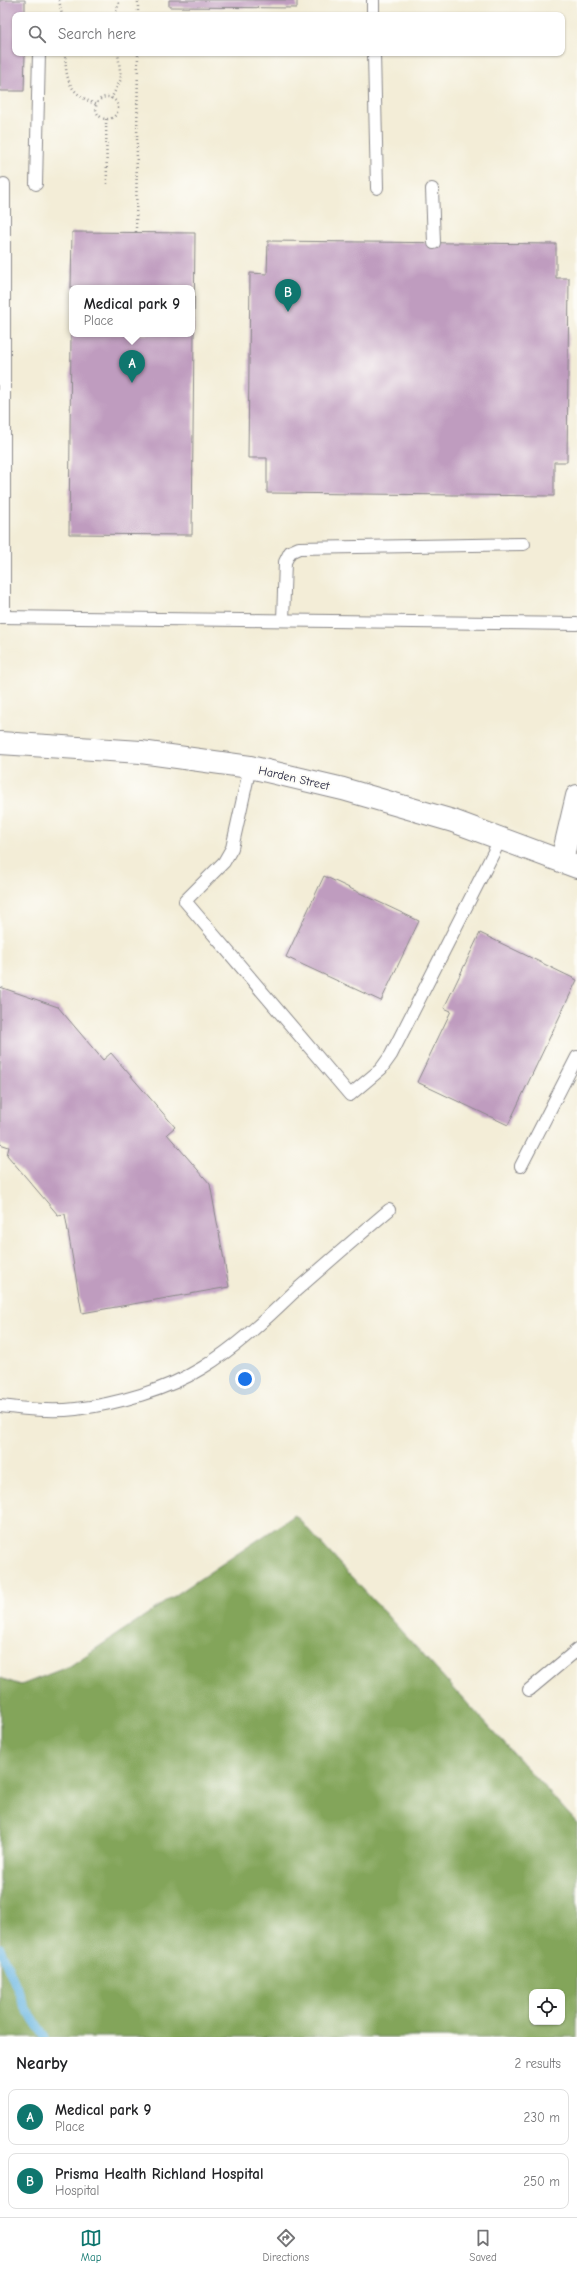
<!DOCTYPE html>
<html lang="en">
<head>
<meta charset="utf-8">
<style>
  body { margin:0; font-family:"Comic Neue",sans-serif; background:#f2f2f2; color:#202124 }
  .controls { position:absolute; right:12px; bottom:12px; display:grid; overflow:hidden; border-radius:8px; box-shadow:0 1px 3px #0004 }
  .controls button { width:36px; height:36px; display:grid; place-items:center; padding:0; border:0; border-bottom:1px solid #e0e0e0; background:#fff; color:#202124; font:20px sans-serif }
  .you { position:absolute; left:245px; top:1379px; width:14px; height:14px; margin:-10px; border:3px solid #fff; border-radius:50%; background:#1a73e8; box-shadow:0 0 0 6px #1a73e833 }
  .badge { display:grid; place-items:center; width:26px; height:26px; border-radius:50%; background:#0f766e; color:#fff; font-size:13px; font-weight:700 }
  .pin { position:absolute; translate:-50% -33px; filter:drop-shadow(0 1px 2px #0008) }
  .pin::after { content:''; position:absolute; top:21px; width:14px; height:12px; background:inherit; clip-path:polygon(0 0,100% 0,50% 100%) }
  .popup { position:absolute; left:69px; top:285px; width:126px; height:52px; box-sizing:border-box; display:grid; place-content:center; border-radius:8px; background:#fff; filter:drop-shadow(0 1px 3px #0005); font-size:13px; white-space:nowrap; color:#757577 }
  .popup b { font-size:15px; color:#202124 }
  .popup::after { content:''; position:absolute; left:50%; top:100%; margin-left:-8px; border:8px solid transparent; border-top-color:#fff }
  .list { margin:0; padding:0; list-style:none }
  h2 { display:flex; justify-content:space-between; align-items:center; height:52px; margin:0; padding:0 16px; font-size:17px }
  h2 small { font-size:13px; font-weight:400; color:#757577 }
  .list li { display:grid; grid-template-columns:26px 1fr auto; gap:12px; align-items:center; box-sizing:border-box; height:56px; margin:0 8px 8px; padding:0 8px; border:1px solid #e0e0e0; border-radius:8px }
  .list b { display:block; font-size:15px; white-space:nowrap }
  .list p { margin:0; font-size:13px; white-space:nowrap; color:#757577 }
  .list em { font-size:13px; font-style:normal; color:#757577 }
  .icon { flex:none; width:22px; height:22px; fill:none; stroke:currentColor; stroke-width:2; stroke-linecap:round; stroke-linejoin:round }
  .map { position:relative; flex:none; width:577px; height:2037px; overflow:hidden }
  .search { position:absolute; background:#fff; box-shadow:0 1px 3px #0004; left:12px; right:12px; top:12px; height:44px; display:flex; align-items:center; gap:10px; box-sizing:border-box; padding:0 14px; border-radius:8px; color:#757577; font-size:15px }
  .sheet { height:180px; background:#fff }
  nav { display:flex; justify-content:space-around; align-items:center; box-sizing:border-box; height:56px; border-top:1px solid #e0e0e0; background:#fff; font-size:11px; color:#757577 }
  nav a { display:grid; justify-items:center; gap:2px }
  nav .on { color:#0f766e }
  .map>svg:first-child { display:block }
  .forest { fill:#83a55a; stroke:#52644a; fill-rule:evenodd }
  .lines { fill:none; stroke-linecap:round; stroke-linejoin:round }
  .stream { stroke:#67b5e1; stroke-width:9 }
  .building { fill:#bf9cbf }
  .lane-casing { stroke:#8a8889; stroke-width:14 }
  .street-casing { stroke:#8a8889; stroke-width:24 }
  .secondary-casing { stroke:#8a8889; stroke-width:24 }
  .path { stroke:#8a8889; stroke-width:2.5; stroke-dasharray:1 3; stroke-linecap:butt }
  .lane { stroke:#fff; stroke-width:12 }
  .street { stroke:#fff; stroke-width:22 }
  .secondary { stroke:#fff; stroke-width:22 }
  .labels { text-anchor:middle; stroke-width:4; stroke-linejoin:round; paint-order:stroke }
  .street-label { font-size:12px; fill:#22223b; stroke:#fdfcf7 }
</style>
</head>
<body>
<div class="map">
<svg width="577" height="2037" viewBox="0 0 577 2037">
  <rect width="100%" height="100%" fill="#fdfcf7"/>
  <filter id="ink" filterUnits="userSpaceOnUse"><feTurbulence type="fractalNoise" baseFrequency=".025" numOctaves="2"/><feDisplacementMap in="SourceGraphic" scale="8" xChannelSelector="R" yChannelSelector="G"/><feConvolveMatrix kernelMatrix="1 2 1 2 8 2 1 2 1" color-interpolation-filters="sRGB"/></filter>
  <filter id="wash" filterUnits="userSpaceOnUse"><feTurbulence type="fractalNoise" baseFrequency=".012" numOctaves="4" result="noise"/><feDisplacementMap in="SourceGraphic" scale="16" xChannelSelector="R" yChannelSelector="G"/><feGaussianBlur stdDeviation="0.9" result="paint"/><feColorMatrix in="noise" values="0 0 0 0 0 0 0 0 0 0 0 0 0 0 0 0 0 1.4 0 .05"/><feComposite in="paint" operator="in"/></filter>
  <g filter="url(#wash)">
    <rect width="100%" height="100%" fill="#f3edd7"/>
    <path class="forest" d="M295,1515L577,1823V2037H0V1678L21,1685L70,1666ZM532,1992H562V2022H532Z"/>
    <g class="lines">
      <path class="stream" d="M0,1948L25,2007L45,2037"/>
    </g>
    <g id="blocks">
      <g class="building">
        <path d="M0,0H25V15H15V53H25L24,91H0Z"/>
        <path d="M169,0H297V8L169,7Z"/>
        <path d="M72,232L195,233L192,535L69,534L71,334H192V288H71Z"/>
        <path d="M268,241L556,244V278H569L567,462H554V496L267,493V458H248L250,273L267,274Z"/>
        <path d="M324,876L419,921L381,1001L286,957Z"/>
        <path d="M480,933L577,980L508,1125L417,1082L451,1011L444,1008Z"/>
        <path d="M0,987L58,1007L103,1060L111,1053L175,1127L167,1134L210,1184L229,1287L82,1313L65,1214L58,1215L7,1155L9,1147L0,1144Z"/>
      </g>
    </g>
  </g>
  <g filter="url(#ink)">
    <use href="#blocks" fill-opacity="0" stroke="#8a8889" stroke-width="1"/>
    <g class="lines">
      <g class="lane-casing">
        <g id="lane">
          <path d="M373,0V15"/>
          <path d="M374,53L377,188"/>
          <path d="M4,184V617"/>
          <path d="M36,184L39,53"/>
          <path d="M432,189L434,243"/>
          <path d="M0,617L577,624"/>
          <path d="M283,620L285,562L290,552L299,548L524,544"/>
          <path d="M250,767L232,848L224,862L185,901L350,1095L381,1069L391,1055L501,838"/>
          <path d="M521,1166L577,1057"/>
          <path d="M0,1406C25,1409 51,1412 76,1409C116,1404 167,1390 202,1368C235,1348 265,1320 293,1293C325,1265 357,1237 389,1210"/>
          <path d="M529,1690L577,1650"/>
        </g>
      </g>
      <g class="street-casing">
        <path id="street" d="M562,860L577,796"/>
      </g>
      <g class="secondary-casing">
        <path id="secondary" d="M0,743L141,752L250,767L343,789L453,821L577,867"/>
      </g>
      <g class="path">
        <path d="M59,0L62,15"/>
        <path d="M115,15L120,0"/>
        <path d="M138,15V0"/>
        <path d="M65,53C66,82 69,93 97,105"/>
        <circle cx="107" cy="108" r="11"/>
        <path d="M111,99L121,79L118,53"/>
        <path d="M106,119L107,185"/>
        <path d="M136,232L138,53"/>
      </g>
      <use href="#lane" class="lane"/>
      <use href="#street" class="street"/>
      <use href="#secondary" class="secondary"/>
    </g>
  </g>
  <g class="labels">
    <g class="street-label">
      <text transform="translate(294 778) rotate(13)" y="4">Harden Street</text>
    </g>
  </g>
</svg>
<div class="controls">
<button><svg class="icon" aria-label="locate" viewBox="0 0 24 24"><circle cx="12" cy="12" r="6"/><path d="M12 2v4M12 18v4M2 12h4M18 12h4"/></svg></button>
</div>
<div class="you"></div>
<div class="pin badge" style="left:132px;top:383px">A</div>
<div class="popup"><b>Medical park 9</b>Place</div>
<div class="pin badge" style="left:288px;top:312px">B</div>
<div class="search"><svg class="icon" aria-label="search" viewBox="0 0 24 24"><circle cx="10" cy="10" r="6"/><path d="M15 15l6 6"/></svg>Search here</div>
</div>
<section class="sheet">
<h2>Nearby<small>2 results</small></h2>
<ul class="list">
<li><span class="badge">A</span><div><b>Medical park 9</b><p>Place</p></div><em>230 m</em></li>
<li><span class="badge">B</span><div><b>Prisma Health Richland Hospital</b><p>Hospital</p></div><em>250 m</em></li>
</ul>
</section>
<nav>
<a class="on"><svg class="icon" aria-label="map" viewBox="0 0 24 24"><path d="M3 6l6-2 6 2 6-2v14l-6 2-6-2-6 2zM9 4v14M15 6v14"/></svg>Map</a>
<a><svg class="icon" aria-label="directions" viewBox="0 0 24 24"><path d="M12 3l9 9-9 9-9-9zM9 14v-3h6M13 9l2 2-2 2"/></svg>Directions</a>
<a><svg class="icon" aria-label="saved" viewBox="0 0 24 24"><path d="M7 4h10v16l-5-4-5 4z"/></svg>Saved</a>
</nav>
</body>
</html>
